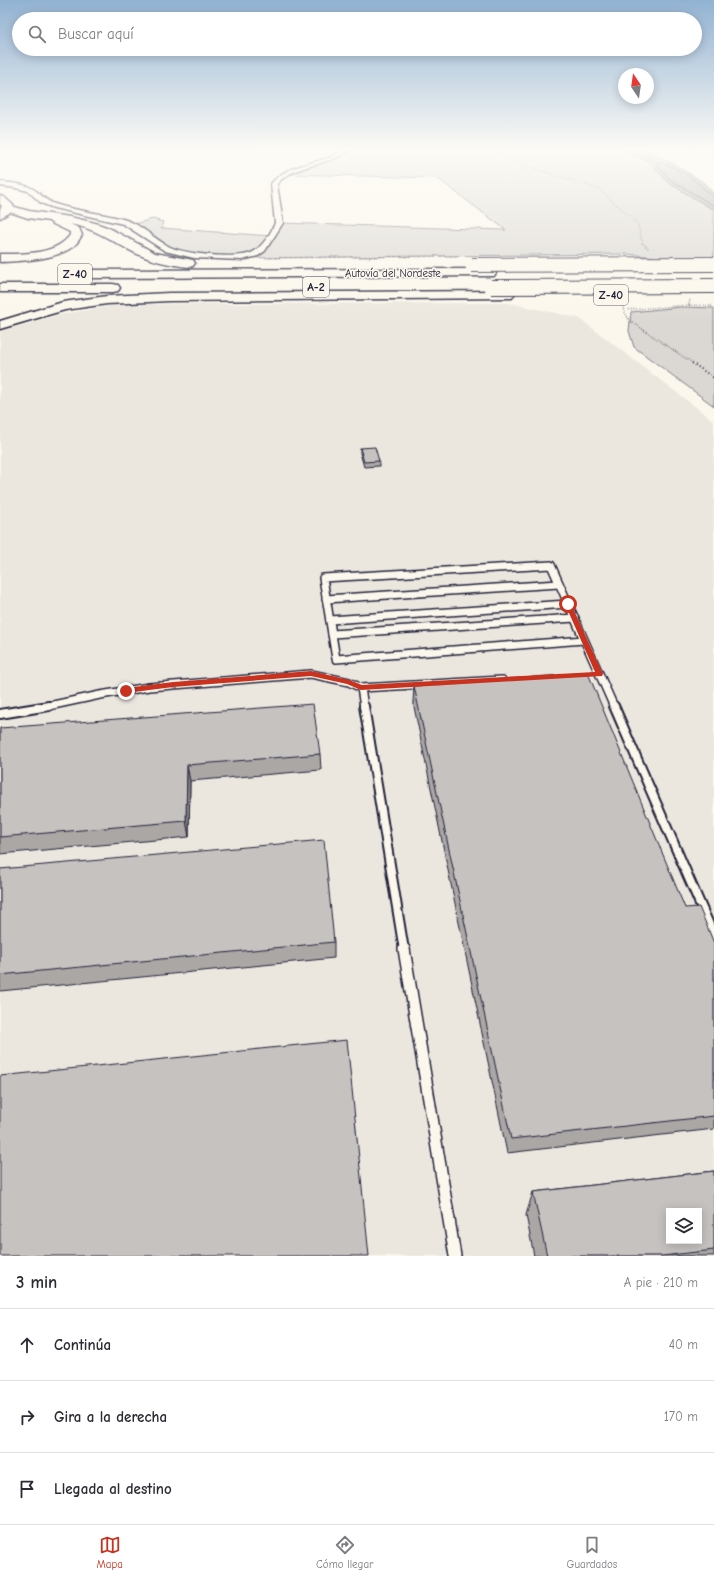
<!DOCTYPE html>
<html lang="es">
<head>
<meta charset="utf-8">
<style>
  body { margin:0; font-family:"Comic Neue",sans-serif; background:#f2f2f3; color:#2b2b33 }
  .controls { position:absolute; right:12px; bottom:12px; display:grid; overflow:hidden; border-radius:0px; box-shadow:0 2px 10px #0003 }
  .controls button { width:36px; height:36px; display:grid; place-items:center; padding:0; border:0; border-bottom:1px solid #e1e1e2; background:#fff; color:#2b2b33; font:20px sans-serif }
  .compass { position:absolute; left:618px; top:68px; width:36px; height:36px; border-radius:50%; background:#fff; box-shadow:0 2px 10px #0003; rotate:347deg }
  .stop { position:absolute; width:12px; height:12px; margin:-9px; border:3px solid #c8321e; border-radius:50%; background:#fff }
  .stop.end { background:#c8321e; border-color:#fff; box-shadow:0 1px 4px #0008 }
  .list { margin:0; padding:0; list-style:none }
  h2 { display:flex; justify-content:space-between; align-items:center; height:52px; margin:0; padding:0 16px; font-size:17px }
  h2 small { font-size:13px; font-weight:400; color:#7c7c81 }
  .list li { display:grid; grid-template-columns:26px 1fr auto; gap:12px; align-items:center; box-sizing:border-box; height:72px; padding:0 16px; border-top:1px solid #e1e1e2 }
  .list b { display:block; font-size:15px; white-space:nowrap }
  .list em { font-size:13px; font-style:normal; color:#7c7c81 }
  .icon { flex:none; width:22px; height:22px; fill:none; stroke:currentColor; stroke-width:2; stroke-linecap:round; stroke-linejoin:round }
  .map { position:relative; flex:none; width:714px; height:1256px; overflow:hidden }
  .search { position:absolute; background:#fff; box-shadow:0 2px 10px #0003; left:12px; right:12px; top:12px; height:44px; display:flex; align-items:center; gap:10px; box-sizing:border-box; padding:0 14px; border-radius:22px; color:#7c7c81; font-size:15px }
  .sheet { height:268px; background:#fff }
  nav { display:flex; justify-content:space-around; align-items:center; box-sizing:border-box; height:56px; border-top:1px solid #e1e1e2; background:#fff; font-size:11px; color:#7c7c81 }
  nav a { display:grid; justify-items:center; gap:2px }
  nav .on { color:#c8321e }
  .map>svg:first-child { display:block }
  .built { fill:#ebe7df; fill-rule:evenodd }
  .green { fill:#dbd8d3; stroke:#7e7d87 }
  .water { fill:#b1aeb0; stroke:#787681 }
  .lines { fill:none; stroke-linecap:round; stroke-linejoin:round }
  .shore { stroke:#5b5a6a; stroke-width:1 }
  .service-far2-casing { stroke:#22223b; stroke-width:10 }
  .service-far1-casing { stroke:#22223b; stroke-width:12 }
  .service-casing { stroke:#22223b; stroke-width:14 }
  .minor-casing { stroke:#22223b; stroke-width:3 }
  .trunk-casing { stroke:#22223b; stroke-width:3 }
  .motorway-casing { stroke:#22223b; stroke-width:3 }
  .path-far2 { stroke:#22223b; stroke-width:1; stroke-dasharray:0.5 1.5; stroke-linecap:butt }
  .path-far1 { stroke:#22223b; stroke-width:1.5; stroke-dasharray:0.5 2; stroke-linecap:butt }
  .path { stroke:#22223b; stroke-width:2; stroke-dasharray:1 2.5; stroke-linecap:butt }
  .service-far2 { stroke:#fbf7ec; stroke-width:7 }
  .service-far1 { stroke:#fbf7ec; stroke-width:8 }
  .service { stroke:#fbf7ec; stroke-width:11 }
  .minor { fill:#fbf7ec; fill-rule:evenodd }
  .trunk { fill:#fbf7ec; fill-rule:evenodd }
  .motorway { fill:#fbf7ec; fill-rule:evenodd }
  .motorway-bridge-casing { stroke:#22223b; stroke-width:16; stroke-linecap:butt }
  .motorway-bridge { stroke:#fbf7ec; stroke-width:14 }
  .wall { fill:#aaa7a5; stroke:#22223b }
  .shaded-wall { fill:#8b8886; stroke:#22223b }
  .building { fill:#c6c2c0; stroke:#22223b; fill-rule:evenodd }
  .route { fill:#c8321e }
  .labels { text-anchor:middle; stroke-width:3.5; stroke-linejoin:round; paint-order:stroke }
  .far-street-label { font-size:11px; fill:#22223b; stroke:#fbf7ec }
  .shield { fill:#fbf7ec; stroke:#636270; stroke-width:1 }
  .shield-label { font-size:12px; font-weight:bold; fill:#22223b }
</style>
</head>
<body>
<div class="map">
<svg width="714" height="1256" viewBox="0 0 714 1256">
  <rect width="100%" height="100%" fill="#fbf7ec"/>
  <filter id="ink" filterUnits="userSpaceOnUse"><feTurbulence type="fractalNoise" baseFrequency=".025" numOctaves="2"/><feDisplacementMap in="SourceGraphic" scale="8" xChannelSelector="R" yChannelSelector="G"/><feConvolveMatrix kernelMatrix="1 2 1 2 8 2 1 2 1" color-interpolation-filters="sRGB"/></filter>
  <g filter="url(#ink)">
    <path class="built" d="M509,303L579,318L714,421V1256H0V331L58,315L120,304ZM669,1211H699V1241H669Z"/>
    <g class="green">
      <path d="M349,148L455,150L453,148H618L650,162L667,182L714,210V257H658L627,254L242,258L176,252L131,225L153,219L163,222L161,228L271,236L279,223L506,230L437,178L286,174L334,157Z"/>
      <path d="M681,307L714,308V406L634,347L629,331L631,312Z"/>
    </g>
    <path class="water" d="M618,148H641L672,163L703,182L714,194V210L667,182L650,162Z"/>
    <g class="lines">
      <path class="shore" d="M714,196C707,194 705,189 699,184C688,175 671,164 657,162V165L669,179L714,206"/>
      <g class="service-far2-casing">
        <g id="service-far2">
          <path d="M326,599L559,584"/>
          <path d="M330,620L568,604"/>
          <path d="M332,634L575,618"/>
          <path d="M584,640L336,659L323,578L551,565L614,707"/>
          <path d="M361,688L364,707"/>
          <path d="M44,707L100,695L149,687L311,674L349,682L361,688L502,680"/>
        </g>
      </g>
      <g class="service-far1-casing">
        <g id="service-far1">
          <path d="M364,706L404,950"/>
          <path d="M614,706L714,936"/>
          <path d="M0,714L49,706"/>
        </g>
      </g>
      <g class="service-casing">
        <path id="service" d="M404,949L455,1256"/>
      </g>
      <g class="minor-casing">
        <path id="minor" d="M345,148H352C331,167 296,162 277,184L283,223L265,251L258,256L242,260L194,258L165,251L123,224L54,208L41,203L28,191L16,188L0,186V182C10,183 24,183 33,189C43,195 44,201 58,205C80,212 104,213 126,220C142,225 155,240 170,247C185,254 239,260 253,252C263,246 271,233 275,223L271,184C285,165 310,165 331,157C336,155 340,151 345,148Z"/>
      </g>
      <g class="trunk-casing">
        <path id="trunk" d="M0,196L4,197L13,205L11,212L0,218V210L2,206L0,204Z"/>
      </g>
      <g class="motorway-casing">
        <g id="motorway">
          <path d="M8,205L29,211L70,217L95,223L109,228L155,253L193,260L195,263L193,266L189,267C170,265 152,261 135,253C113,242 95,228 70,224L79,228L82,235C80,238 78,242 75,245C58,260 22,261 0,262V254C22,254 56,255 70,235V232L51,223L49,221L28,218L4,210L3,208L4,206Z"/>
          <path d="M490,269L494,270L496,273L494,276L91,278L87,277L85,274L87,271L91,270Z"/>
          <path d="M0,284H113L118,285L120,288L118,291L113,292H0Z"/>
          <path d="M507,291L512,292L514,295L512,298L169,301L107,304L65,310L0,329V321L63,302L107,296L169,293Z"/>
        </g>
      </g>
      <g class="path-far2">
        <path d="M490,148L518,163L599,189L637,223L643,244"/>
        <path d="M690,148L714,160"/>
      </g>
      <g class="path-far1">
        <path d="M642,243L649,249"/>
        <path d="M269,258L460,256"/>
        <path d="M690,300L689,305L624,310L629,320L694,364"/>
        <path d="M620,301L624,310"/>
        <path d="M689,305L714,306"/>
      </g>
      <path class="path" d="M692,363L714,378"/>
      <use href="#service-far2" class="service-far2"/>
      <use href="#service-far1" class="service-far1"/>
      <use href="#service" class="service"/>
      <use href="#minor" class="minor"/>
      <use href="#trunk" class="trunk"/>
      <use href="#motorway" class="motorway"/>
      <g class="motorway-bridge-casing">
        <g id="motorway-bridge">
          <path d="M472,265L714,264"/>
          <path d="M491,287L714,286"/>
        </g>
      </g>
      <use href="#motorway-bridge" class="motorway-bridge"/>
    </g>
    <g class="wall">
      <path d="M360,448L379,461V466L364,467L360,453Z"/>
      <path d="M414,686L685,908L714,943V1129L507,1153L413,702Z"/>
      <path d="M0,728L320,754L321,770L190,781L189,837L0,854Z"/>
      <path d="M0,869L334,942V958L0,991Z"/>
      <path d="M714,1171V1256H534L526,1215L533,1192Z"/>
    </g>
    <path class="shaded-wall" d="M187,765L190,781L189,837L186,821Z"/>
    <g class="building">
      <path d="M375,447L379,461L364,462L360,448Z"/>
      <path d="M588,673L685,908L699,907L714,943V1116L511,1139L414,686Z"/>
      <path d="M313,704L320,754L187,765L186,821L0,837V728Z"/>
      <path d="M324,840L334,942L0,975V869Z"/>
      <path d="M347,1040L369,1256H0V1076Z"/>
      <path d="M714,1171V1250L662,1256H547L533,1192ZM669,1211H699V1241H669Z"/>
    </g>
  </g>
  <linearGradient id="sky" x2="0" y2="1"><stop stop-color="#92b2d2"/><stop offset="0.46" stop-color="#fdfbf6"/><stop offset="1" stop-color="#fdfbf6" stop-opacity="0"/></linearGradient>
  <rect width="714" height="324" fill="url(#sky)"/>
  <path class="route" d="M568,602L571,604L603,674L602,676L361,690L347,684L311,676L173,687L126,693L122,691L126,688L173,682L311,671L349,680L362,685L595,672L565,604Z"/>
  <g class="labels">
    <g class="far-street-label">
      <text x="393" y="277">Autovía del Nordeste</text>
    </g>
    <g class="shield">
      <rect x="58" y="264" width="34" height="20" rx="3"/>
      <rect x="303" y="277" width="26" height="20" rx="3"/>
      <rect x="594" y="285" width="34" height="20" rx="3"/>
    </g>
    <g class="shield-label">
      <text x="75" y="278">Z-40</text>
      <text x="316" y="291">A-2</text>
      <text x="611" y="299">Z-40</text>
    </g>
  </g>
</svg>
<div class="controls">
<button><svg class="icon" aria-label="layers" viewBox="0 0 24 24"><path d="M12 4l9 5-9 5-9-5zM3 14l9 5 9-5"/></svg></button>
</div>
<svg class="compass" viewBox="-18 -18 36 36"><path d="M0-13l5 13h-10z" fill="#e53935"/><path d="M0 13l5-13h-10z" fill="#7c7c81"/></svg>
<div class="stop" style="left:568px;top:604px"></div>
<div class="stop end" style="left:126px;top:691px"></div>
<div class="search"><svg class="icon" aria-label="search" viewBox="0 0 24 24"><circle cx="10" cy="10" r="6"/><path d="M15 15l6 6"/></svg>Buscar aquí</div>
</div>
<section class="sheet">
<h2>3 min<small>A pie · 210 m</small></h2>
<ul class="list">
<li><svg class="icon" aria-label="ahead" viewBox="0 0 24 24"><path d="M12 20V5M6 11l6-6 6 6"/></svg><div><b>Continúa</b></div><em>40 m</em></li>
<li><svg class="icon" aria-label="right" viewBox="0 0 24 24"><path d="M7 20v-9h11M14 6l5 5-5 5"/></svg><div><b>Gira a la derecha</b></div><em>170 m</em></li>
<li><svg class="icon" aria-label="arrive" viewBox="0 0 24 24"><path d="M6 21V4h12l-3 4 3 4H6"/></svg><div><b>Llegada al destino</b></div></li>
</ul>
</section>
<nav>
<a class="on"><svg class="icon" aria-label="map" viewBox="0 0 24 24"><path d="M3 6l6-2 6 2 6-2v14l-6 2-6-2-6 2zM9 4v14M15 6v14"/></svg>Mapa</a>
<a><svg class="icon" aria-label="directions" viewBox="0 0 24 24"><path d="M12 3l9 9-9 9-9-9zM9 14v-3h6M13 9l2 2-2 2"/></svg>Cómo llegar</a>
<a><svg class="icon" aria-label="saved" viewBox="0 0 24 24"><path d="M7 4h10v16l-5-4-5 4z"/></svg>Guardados</a>
</nav>
</body>
</html>
